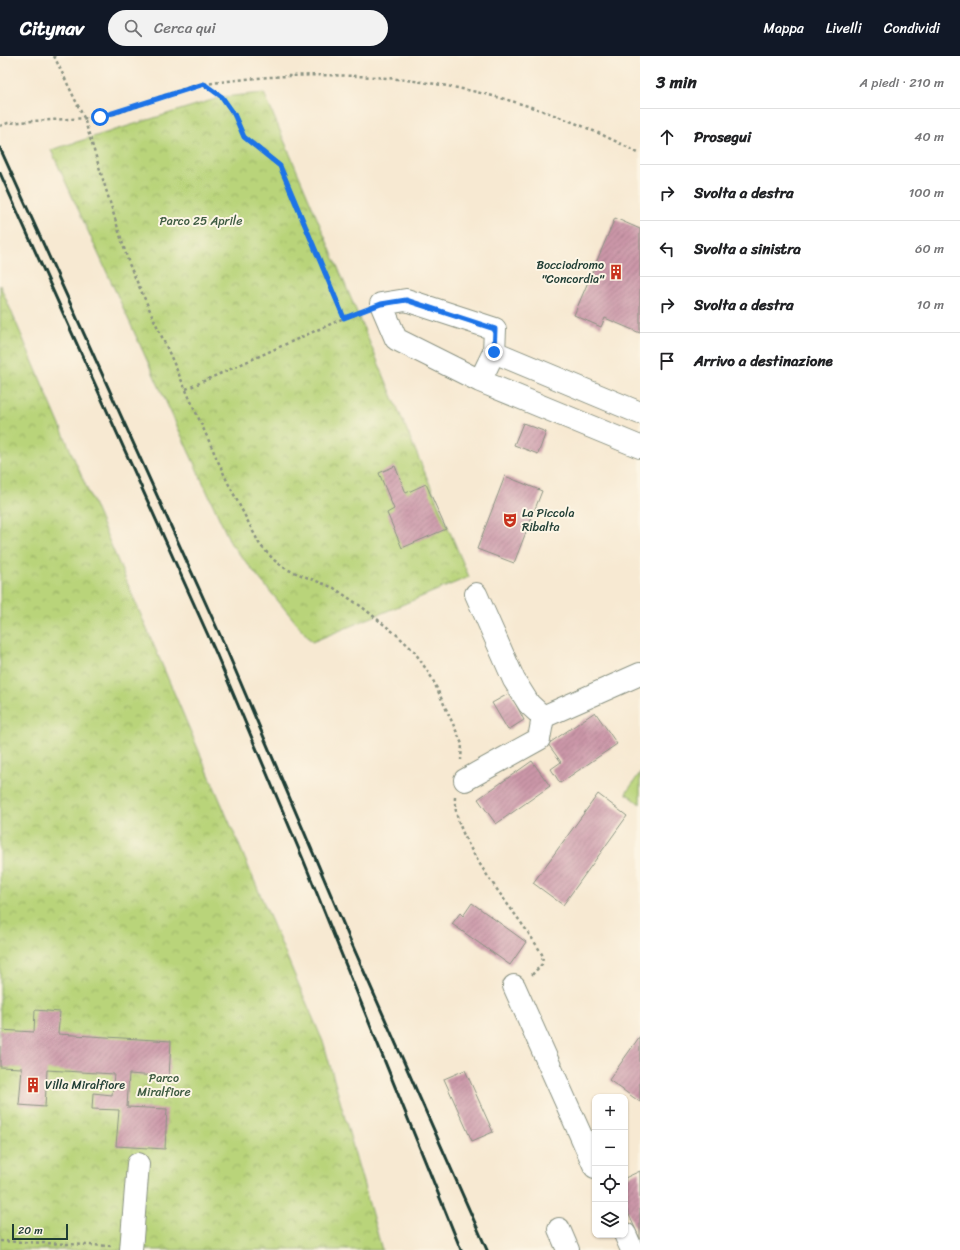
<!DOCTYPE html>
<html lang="it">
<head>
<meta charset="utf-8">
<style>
  body { margin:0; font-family:Sriracha,sans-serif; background:#f2f2f2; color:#202124 }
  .controls { position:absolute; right:12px; bottom:12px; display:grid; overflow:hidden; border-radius:8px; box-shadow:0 1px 3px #0004 }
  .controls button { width:36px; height:36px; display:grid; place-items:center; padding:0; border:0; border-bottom:1px solid #e0e0e0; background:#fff; color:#202124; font:20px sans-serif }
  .scale { position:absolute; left:12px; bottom:10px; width:56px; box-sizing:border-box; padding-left:4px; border:2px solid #1f3d34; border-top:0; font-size:11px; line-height:14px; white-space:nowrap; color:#1f3d34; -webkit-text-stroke:3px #fcf5e5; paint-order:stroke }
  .stop { position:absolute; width:12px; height:12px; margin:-9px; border:3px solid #1a73e8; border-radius:50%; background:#fff }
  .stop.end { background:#1a73e8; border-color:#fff; box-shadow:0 1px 4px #0008 }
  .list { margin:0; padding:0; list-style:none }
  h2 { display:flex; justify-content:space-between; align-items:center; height:52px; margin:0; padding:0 16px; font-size:17px }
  h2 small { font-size:13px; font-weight:400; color:#757577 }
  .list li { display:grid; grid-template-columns:26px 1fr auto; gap:12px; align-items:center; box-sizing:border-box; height:56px; padding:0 16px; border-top:1px solid #e0e0e0 }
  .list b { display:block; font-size:15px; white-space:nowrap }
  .list em { font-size:13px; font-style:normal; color:#757577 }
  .icon { flex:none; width:22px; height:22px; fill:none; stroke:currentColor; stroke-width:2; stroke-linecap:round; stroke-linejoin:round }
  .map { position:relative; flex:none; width:640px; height:1194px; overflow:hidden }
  header { display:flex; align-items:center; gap:24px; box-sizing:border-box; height:56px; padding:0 20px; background:#111827; color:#fff }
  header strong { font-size:19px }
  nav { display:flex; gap:22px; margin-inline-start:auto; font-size:14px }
  .search { width:280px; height:36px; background:#f2f2f2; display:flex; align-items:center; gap:10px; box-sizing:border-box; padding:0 14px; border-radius:22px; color:#757577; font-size:15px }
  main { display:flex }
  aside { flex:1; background:#fff }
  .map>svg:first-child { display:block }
  .green { fill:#b9d47a; stroke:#6c8857 }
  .park { fill:url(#park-crowns); stroke:#6c8857 }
  .building { fill:url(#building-hatch) }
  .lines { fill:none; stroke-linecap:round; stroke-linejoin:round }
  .minor-casing { stroke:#8b9383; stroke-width:24 }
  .path { stroke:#8b9383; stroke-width:2.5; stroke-dasharray:3 3; stroke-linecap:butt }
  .minor { stroke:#fff; stroke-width:22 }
  .rail { stroke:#1f3d34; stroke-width:3 }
  .route { stroke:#1a73e8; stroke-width:5 }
  .labels { text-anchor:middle; stroke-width:4; stroke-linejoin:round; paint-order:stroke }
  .park-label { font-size:12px; fill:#3e5b42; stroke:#fcf5e5 }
  .poi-label { font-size:12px; fill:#1f3d34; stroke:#fcf5e5; text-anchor:start }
</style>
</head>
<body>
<header>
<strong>Citynav</strong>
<div class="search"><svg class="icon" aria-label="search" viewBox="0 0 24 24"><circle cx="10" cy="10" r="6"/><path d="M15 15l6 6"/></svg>Cerca qui</div>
<nav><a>Mappa</a><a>Livelli</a><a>Condividi</a></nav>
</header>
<main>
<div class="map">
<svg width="640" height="1194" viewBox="0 0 640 1194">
  <defs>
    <pattern id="park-crowns" width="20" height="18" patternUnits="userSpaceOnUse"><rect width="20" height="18" fill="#b9d47a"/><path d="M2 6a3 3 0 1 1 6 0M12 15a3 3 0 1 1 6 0" fill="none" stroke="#96ad65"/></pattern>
    <pattern id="building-hatch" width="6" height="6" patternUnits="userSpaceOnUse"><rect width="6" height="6" fill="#cb96a8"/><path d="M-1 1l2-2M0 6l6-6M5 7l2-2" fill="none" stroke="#a47c8a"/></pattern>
  </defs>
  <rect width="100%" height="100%" fill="#fcf5e5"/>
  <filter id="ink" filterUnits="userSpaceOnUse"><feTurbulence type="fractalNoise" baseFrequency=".025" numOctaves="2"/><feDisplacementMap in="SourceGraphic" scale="8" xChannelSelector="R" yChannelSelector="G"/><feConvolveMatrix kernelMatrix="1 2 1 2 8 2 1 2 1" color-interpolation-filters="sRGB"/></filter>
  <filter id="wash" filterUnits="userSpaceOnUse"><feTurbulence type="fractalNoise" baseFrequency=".012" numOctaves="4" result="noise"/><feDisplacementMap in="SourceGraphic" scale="16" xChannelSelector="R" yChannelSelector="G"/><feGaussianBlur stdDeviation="0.9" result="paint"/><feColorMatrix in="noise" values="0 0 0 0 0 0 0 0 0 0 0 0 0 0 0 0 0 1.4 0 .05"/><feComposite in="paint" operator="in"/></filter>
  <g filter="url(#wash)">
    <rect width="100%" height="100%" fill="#f7e9d2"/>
    <path class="green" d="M640,717V748L626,737Z"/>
    <g class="park">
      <path d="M264,37L469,521L312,586L231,488L51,94L222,41Z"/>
      <path d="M0,229L324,988L382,1194H0Z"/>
    </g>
    <g id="blocks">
      <g class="building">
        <path d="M615,162L640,173V277L605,262L601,271L574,259Z"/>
        <path d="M523,367L546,376L538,398L514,389Z"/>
        <path d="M395,410L406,437L426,428L446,473L402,492L387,457L394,453L379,417Z"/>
        <path d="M505,420L542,435L514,507L477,493Z"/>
        <path d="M510,637L524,664L508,674L492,647Z"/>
        <path d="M595,656L617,688L560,727L551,713L561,706L548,688Z"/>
        <path d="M532,705L550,730L496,768L478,743Z"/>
        <path d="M598,738L627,760L563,849L533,827Z"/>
        <path d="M472,847L526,886L510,909L452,868L460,857L463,860Z"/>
        <path d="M35,954L60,956L58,978L171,985L169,1021L129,1018L127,1051L167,1053L165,1093L116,1090L119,1054L92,1053L93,1037L112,1039L114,1018L47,1014L45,1051L19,1049L22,1012L0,1011V974L34,976Z"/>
        <path d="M640,980V1046L609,1024Z"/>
        <path d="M465,1014L493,1076L472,1085L444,1023Z"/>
        <path d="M640,1115V1183L625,1150V1122Z"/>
      </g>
    </g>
  </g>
  <g filter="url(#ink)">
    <use href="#blocks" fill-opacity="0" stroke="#8b9383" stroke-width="1"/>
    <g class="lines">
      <g class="minor-casing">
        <g id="minor">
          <path d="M494,296L640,357"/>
          <path d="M480,325L494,296L495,273L406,244L381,248L396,283L480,325L640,391"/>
          <path d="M476,538L514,624L529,648L543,661L640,618"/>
          <path d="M465,724L539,683L543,661"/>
          <path d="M514,930L595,1111"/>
          <path d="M559,1173L568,1194"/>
          <path d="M625,1178L632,1194"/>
          <path d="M131,1194L138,1108"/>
        </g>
      </g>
      <g class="path">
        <path d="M54,0L84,62L129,208L227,425L260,489L274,504L286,513L334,532L362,551L397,579L414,595L432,622L453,668L462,688L461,704"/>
        <path d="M204,29L222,41L234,59L244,81L280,110L344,262L362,255"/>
        <path d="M0,70L8,67C29,65 49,64 70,63C80,62 90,63 100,61C134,55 171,33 206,28C356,6 505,24 640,98"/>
        <path d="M186,333L344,262"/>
        <path d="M455,741C452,788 520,858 543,900L542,908L531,920"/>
        <path d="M0,1185L111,1190"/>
      </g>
      <use href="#minor" class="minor"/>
      <g class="rail">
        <path d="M0,92L225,590L351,886L487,1194"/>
        <path d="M0,117L216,597L303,803L461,1194"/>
      </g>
    </g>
  </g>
  <g class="lines" filter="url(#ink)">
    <path class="route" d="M100,61L204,28L222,41L234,58L244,81L280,110L344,262L381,248L406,244L495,273L494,296"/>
  </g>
  <defs>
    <g id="building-bare" transform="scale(1.2)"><path d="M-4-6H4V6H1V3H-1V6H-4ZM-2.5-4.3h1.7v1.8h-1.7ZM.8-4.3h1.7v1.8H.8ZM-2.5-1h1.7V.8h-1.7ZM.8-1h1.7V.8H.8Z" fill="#c8321e" stroke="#fcf5e5" stroke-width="2.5" paint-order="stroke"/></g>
    <g id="theatre-bare" transform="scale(1.2)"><path d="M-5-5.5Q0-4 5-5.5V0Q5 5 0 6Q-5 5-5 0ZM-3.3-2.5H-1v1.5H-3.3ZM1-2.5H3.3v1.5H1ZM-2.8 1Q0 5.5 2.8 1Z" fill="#c8321e" stroke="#fcf5e5" stroke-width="2.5" paint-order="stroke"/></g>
  </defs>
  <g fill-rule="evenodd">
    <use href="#building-bare" x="616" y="216"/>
    <use href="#theatre-bare" x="510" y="464"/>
    <use href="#building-bare" x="33" y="1029"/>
  </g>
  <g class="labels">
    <g class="park-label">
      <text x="201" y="169">Parco 25 Aprile</text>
      <text x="164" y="1026">Parco<tspan x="164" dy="14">Miralfiore</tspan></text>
    </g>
    <g class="poi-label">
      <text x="604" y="213" text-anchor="end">Bocciodromo<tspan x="604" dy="14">"Concordia"</tspan></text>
      <text x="522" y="461">La Piccola<tspan x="522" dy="14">Ribalta</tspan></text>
      <text x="45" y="1033">Villa Miralfiore</text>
    </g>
  </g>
</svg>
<div class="controls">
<button>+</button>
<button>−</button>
<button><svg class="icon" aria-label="locate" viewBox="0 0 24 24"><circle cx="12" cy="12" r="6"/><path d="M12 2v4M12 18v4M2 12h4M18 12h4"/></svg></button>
<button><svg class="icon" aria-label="layers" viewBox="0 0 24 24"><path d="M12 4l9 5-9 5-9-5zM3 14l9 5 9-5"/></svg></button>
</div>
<div class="scale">20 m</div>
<div class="stop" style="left:100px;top:61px"></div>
<div class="stop end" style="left:494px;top:296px"></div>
</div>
<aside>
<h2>3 min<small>A piedi · 210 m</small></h2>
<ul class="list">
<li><svg class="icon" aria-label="ahead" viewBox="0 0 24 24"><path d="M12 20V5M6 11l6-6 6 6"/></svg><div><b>Prosegui</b></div><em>40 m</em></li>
<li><svg class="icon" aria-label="right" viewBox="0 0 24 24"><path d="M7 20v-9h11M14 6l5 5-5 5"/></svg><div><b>Svolta a destra</b></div><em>100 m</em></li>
<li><svg class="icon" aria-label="left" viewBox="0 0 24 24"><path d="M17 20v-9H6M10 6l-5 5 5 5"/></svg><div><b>Svolta a sinistra</b></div><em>60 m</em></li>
<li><svg class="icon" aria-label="right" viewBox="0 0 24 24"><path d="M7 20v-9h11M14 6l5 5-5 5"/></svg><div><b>Svolta a destra</b></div><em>10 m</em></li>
<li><svg class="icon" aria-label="arrive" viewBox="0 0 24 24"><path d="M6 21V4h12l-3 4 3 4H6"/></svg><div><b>Arrivo a destinazione</b></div></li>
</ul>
</aside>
</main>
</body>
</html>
